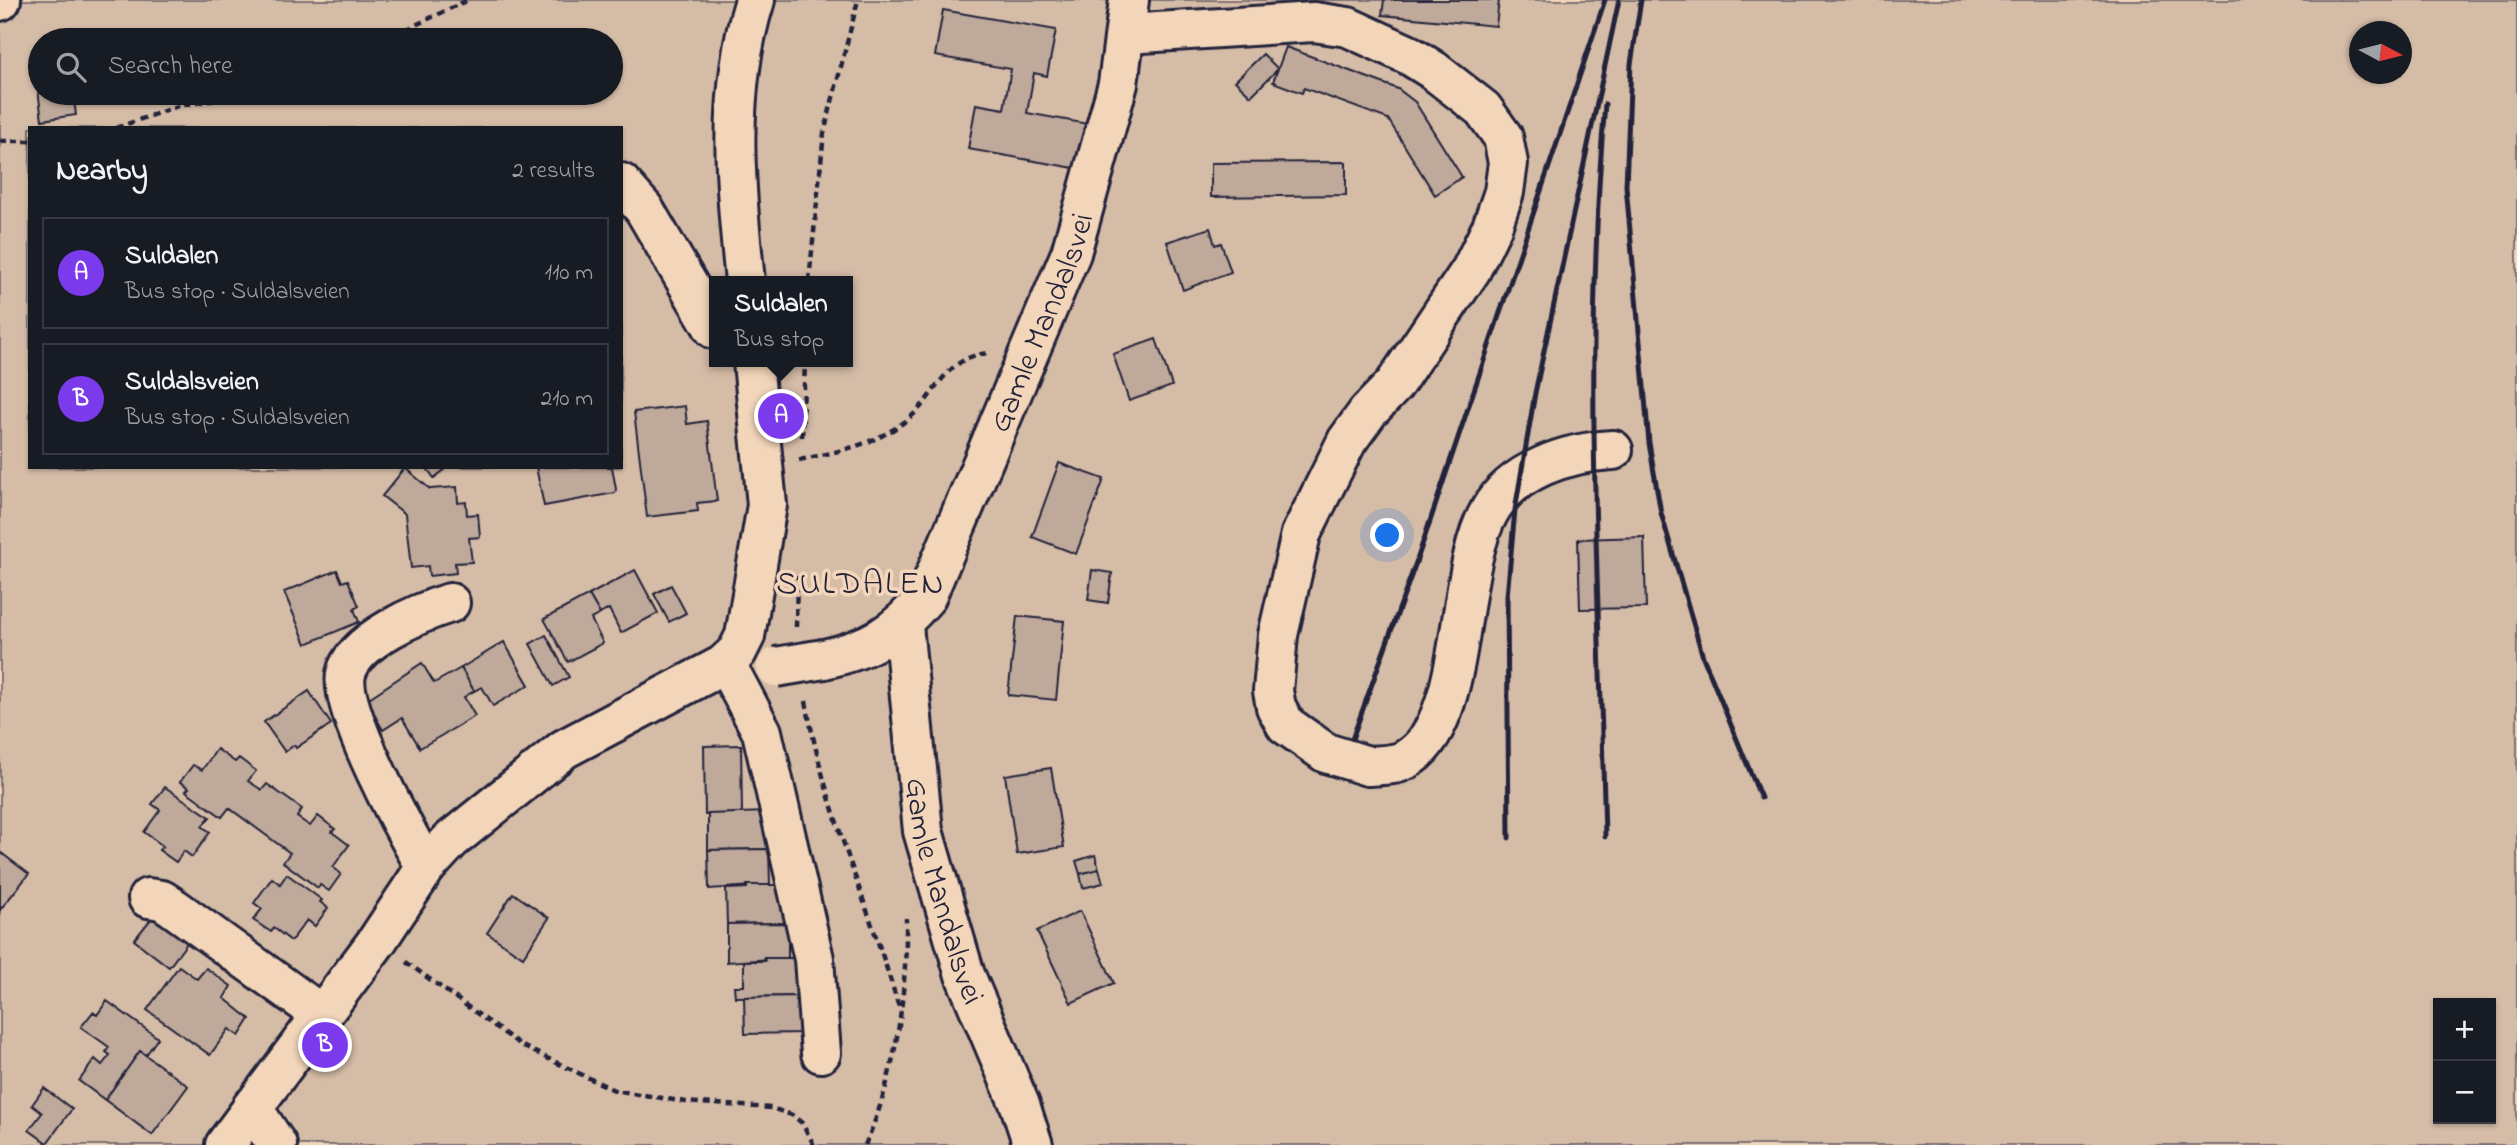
<!DOCTYPE html>
<html lang="en">
<head>
<meta charset="utf-8">
<style>
  body { margin:0; font-family:"Indie Flower",sans-serif; background:#242831; color:#f1f3f6 }
  .controls { position:absolute; right:21px; bottom:21px; display:grid; overflow:hidden; border-radius:0px; box-shadow:0 2px 5px #0004 }
  .controls button { width:63px; height:63px; display:grid; place-items:center; padding:0; border:0; border-bottom:2px solid #363941; background:#171b24; color:#f1f3f6; font:35px sans-serif }
  .compass { position:absolute; left:2349px; top:21px; width:63px; height:63px; border-radius:50%; background:#171b24; box-shadow:0 2px 5px #0004; rotate:97deg }
  .you { position:absolute; left:1388px; top:536px; width:24px; height:24px; margin:-18px; border:5px solid #fff; border-radius:50%; background:#1a73e8; box-shadow:0 0 0 10px #1a73e833 }
  .badge { display:grid; place-items:center; width:46px; height:46px; border-radius:50%; background:#7c3aed; color:#fff; font-size:23px; font-weight:700 }
  .pin { position:absolute; translate:-50% -50%; border:4px solid #fff; box-shadow:0 2px 7px #0006 }
  .popup { position:absolute; left:709px; top:276px; width:144px; height:91px; box-sizing:border-box; display:grid; place-content:center; border-radius:0px; background:#171b24; filter:drop-shadow(0 2px 5px #0005); font-size:23px; white-space:nowrap; color:#9ea1a6 }
  .popup b { font-size:26px; color:#f1f3f6 }
  .popup::after { content:''; position:absolute; left:50%; top:100%; margin-left:-14px; border:14px solid transparent; border-top-color:#171b24 }
  .list { margin:0; padding:0; list-style:none }
  h2 { display:flex; justify-content:space-between; align-items:center; height:91px; margin:0; padding:0 28px; font-size:30px }
  h2 small { font-size:23px; font-weight:400; color:#9ea1a6 }
  .list li { display:grid; grid-template-columns:46px 1fr auto; gap:21px; align-items:center; box-sizing:border-box; height:112px; margin:0 14px 14px; padding:0 14px; border:2px solid #363941; border-radius:0px }
  .list b { display:block; font-size:26px; white-space:nowrap }
  .list p { margin:0; font-size:23px; white-space:nowrap; color:#9ea1a6 }
  .list em { font-size:23px; font-style:normal; color:#9ea1a6 }
  .icon { flex:none; width:38px; height:38px; fill:none; stroke:currentColor; stroke-width:2; stroke-linecap:round; stroke-linejoin:round }
  .map { position:relative; flex:none; width:2517px; height:1145px; overflow:hidden }
  .search { position:absolute; background:#171b24; box-shadow:0 2px 5px #0004; left:28px; top:28px; width:595px; height:77px; display:flex; align-items:center; gap:18px; box-sizing:border-box; padding:0 24px; border-radius:38px; color:#9ea1a6; font-size:26px }
  .panel { position:absolute; background:#171b24; box-shadow:0 2px 5px #0004; left:28px; top:126px; width:595px; height:343px; border-radius:0px }
  .map>svg:first-child { display:block }
  .green { fill:#d5bca7; stroke:#7c6f71; stroke-width:2; fill-rule:evenodd }
  .building { fill:#bfa99b; stroke:#22223b; stroke-width:2 }
  .lines { fill:none; stroke-linecap:round; stroke-linejoin:round }
  .minor-casing { stroke:#22223b; stroke-width:44 }
  .path { stroke:#22223b; stroke-width:4.5; stroke-dasharray:7 5; stroke-linecap:butt }
  .minor { stroke:#f3d6ba; stroke-width:38 }
  .rail { stroke:#22223b; stroke-width:5 }
  .minor-bridge-casing { stroke:#22223b; stroke-width:44; stroke-linecap:butt }
  .minor-bridge { stroke:#f3d6ba; stroke-width:38 }
  .labels { text-anchor:middle; stroke-width:7; stroke-linejoin:round; paint-order:stroke }
  .street-label { font-size:32px; fill:#22223b; stroke:#f3d6ba }
  .neighbourhood-label { font-size:33px; letter-spacing:2px; fill:#22223b; stroke:#f3d6ba }
</style>
</head>
<body>
<div class="map">
<svg width="2517" height="1145" viewBox="0 0 2517 1145">
  <rect width="100%" height="100%" fill="#f3d6ba"/>
  <filter id="ink" filterUnits="userSpaceOnUse"><feTurbulence type="fractalNoise" baseFrequency=".0143" numOctaves="2"/><feDisplacementMap in="SourceGraphic" scale="14" xChannelSelector="R" yChannelSelector="G"/><feConvolveMatrix kernelMatrix="1 2 1 2 8 2 1 2 1" color-interpolation-filters="sRGB"/></filter>
  <g filter="url(#ink)">
    <path class="green" d="M0,0H2517V1145H0ZM2360,32H2402V74H2360ZM40,40H611V93H40ZM30,128H621V467H30ZM714,281H848V362H714ZM2438,1003H2491V1119H2438Z"/>
    <g class="building">
      <path d="M1384,0H1499L1496,26L1382,15Z"/>
      <path d="M943,10L1056,30L1047,76L1034,73L1027,113L1088,124L1080,169L968,149L976,104L1004,109L1011,69L935,56Z"/>
      <path d="M1286,47L1398,89L1415,102L1462,177L1435,195L1388,119L1304,88L1302,93L1273,82Z"/>
      <path d="M1263,54L1278,69L1251,96L1235,81Z"/>
      <path d="M38,90L40,93H73L76,115L42,120Z"/>
      <path d="M1346,162V195L1211,197V163Z"/>
      <path d="M1210,228L1215,245L1221,243L1231,272L1183,290L1167,242Z"/>
      <path d="M1156,339L1172,386L1129,401L1113,354Z"/>
      <path d="M685,406L687,424L707,421L717,501L697,503L698,511L647,517L634,412Z"/>
      <path d="M1059,463L1104,479L1076,554L1032,537Z"/>
      <path d="M426,467H448L434,478Z"/>
      <path d="M536,467H612L616,489L615,493L544,506Z"/>
      <path d="M405,468L430,489L457,487L458,503L466,502L467,515L478,514L480,537L469,538L472,562L455,563L456,573L429,576L428,566L411,568L405,514L382,496Z"/>
      <path d="M1644,537L1646,608L1580,609L1578,539Z"/>
      <path d="M337,570L342,582L348,580L359,606L354,609L359,622L306,644L284,592Z"/>
      <path d="M635,570L658,613L621,633L609,609L600,614L589,595Z"/>
      <path d="M1092,570L1112,573L1108,603L1088,600Z"/>
      <path d="M671,585L686,613L669,622L654,594Z"/>
      <path d="M589,595L600,614L591,619L603,643L568,662L544,619Z"/>
      <path d="M1017,616L1064,621L1056,700L1008,695Z"/>
      <path d="M546,635L569,677L553,686L530,644Z"/>
      <path d="M504,642L529,685L493,706L482,687L474,691L461,668Z"/>
      <path d="M422,663L434,683L461,668L474,691L464,697L475,716L420,748L402,718L383,730L366,700Z"/>
      <path d="M309,691L331,724L296,748L294,745L285,752L264,722Z"/>
      <path d="M741,745L742,813L705,815L704,746Z"/>
      <path d="M217,749L235,762L239,758L256,771L248,781L262,790L267,784L302,809L297,817L310,826L318,816L335,829L332,832L349,845L333,867L341,874L329,891L320,885L318,888L283,862L290,853L229,808L222,817L186,791L189,788L180,782L193,765L202,770Z"/>
      <path d="M1051,768L1064,847L1017,854L1005,775Z"/>
      <path d="M165,787L210,817L202,826L210,832L192,857L184,851L176,862L159,850L163,846L144,832L160,810L152,804Z"/>
      <path d="M768,812L769,849L708,850V814Z"/>
      <path d="M769,849L770,885L709,889L708,850Z"/>
      <path d="M0,852L29,874L0,910Z"/>
      <path d="M1095,855L1099,869L1080,874L1076,861Z"/>
      <path d="M1099,869L1103,883L1083,888L1080,874Z"/>
      <path d="M287,874L322,900L320,902L328,908L315,926L307,920L291,941L274,928L271,932L253,920L262,909L254,903L272,878L280,884Z"/>
      <path d="M747,885H787L788,923L727,924L726,889L747,888Z"/>
      <path d="M513,893L549,918L523,957L487,933Z"/>
      <path d="M159,909L193,935L169,967L134,940Z"/>
      <path d="M1080,911L1114,983L1071,1003L1037,931Z"/>
      <path d="M788,923V958L727,962V924Z"/>
      <path d="M764,958H805V996L735,997L734,986H744V961H765Z"/>
      <path d="M179,966L197,979L206,968L231,986L224,998L250,1019L239,1036L229,1029L210,1055L147,1010Z"/>
      <path d="M805,996L806,1033L745,1034L744,997Z"/>
      <path d="M107,1001L158,1038L146,1055L140,1051L105,1100L79,1081L95,1059L102,1065L110,1055L106,1052L109,1047L81,1027L93,1012L97,1015Z"/>
      <path d="M140,1051L188,1086L152,1135L105,1100Z"/>
      <path d="M44,1088L72,1109L47,1143L29,1130L42,1113L32,1105Z"/>
    </g>
    <g class="lines">
      <g class="minor-casing">
        <g id="minor">
          <path d="M0,1L1,0"/>
          <path d="M1126,34L1314,22L1348,27L1409,55L1433,70L1483,109L1503,137L1508,163L1504,192L1492,227L1471,270L1394,385L1368,412L1347,441L1301,534L1278,635L1273,691L1276,707L1286,725L1326,753"/>
          <path d="M621,183L644,209L714,329"/>
          <path d="M745,281C735,187 726,92 755,0"/>
          <path id="s1" d="M903,625L923,831L965,975L1020,1105L1033,1145"/>
          <path id="s2" d="M824,659C870,649 896,633 926,597L1071,253L1118,84L1129,0"/>
          <path d="M734,679L762,732L814,959L821,1053"/>
          <path d="M1368,766C1380,765 1394,766 1405,760C1470,724 1453,575 1489,512C1512,470 1568,452 1613,450"/>
          <path d="M426,867C406,833 338,709 346,674C353,640 421,612 450,603"/>
          <path d="M148,898L162,900L174,908L322,1015"/>
          <path d="M252,1107L277,1145"/>
          <path d="M225,1145L377,941L426,867L451,840L564,749L723,665L737,652L745,636L767,505L753,362"/>
        </g>
      </g>
      <g class="path">
        <path d="M384,40L468,0"/>
        <path d="M116,128L178,106L260,93"/>
        <path d="M0,141H30"/>
        <path d="M809,281L824,133L858,0"/>
        <path d="M802,437L805,362"/>
        <path d="M799,460C839,451 876,445 908,419C937,397 942,358 988,353"/>
        <path d="M796,627L797,576"/>
        <path d="M806,701C824,808 870,908 900,1011"/>
        <path d="M406,962L522,1046L614,1090L686,1102L771,1108L792,1115L802,1123L814,1145"/>
        <path d="M865,1145C896,1076 907,994 906,918"/>
      </g>
      <use href="#minor" class="minor"/>
      <g class="rail">
        <path d="M1641,0L1631,64L1626,186L1649,443L1661,513L1703,657L1761,798"/>
        <path d="M1351,742L1419,554L1605,0"/>
        <path d="M1605,837C1599,593 1583,348 1605,104"/>
        <path d="M1509,838L1507,596L1515,510L1535,393L1619,0"/>
      </g>
      <g class="minor-bridge-casing">
        <g id="minor-bridge">
          <path d="M776,667L824,659"/>
          <path d="M1326,753L1368,766"/>
        </g>
      </g>
      <use href="#minor-bridge" class="minor-bridge"/>
    </g>
  </g>
  <g class="labels">
    <g class="street-label">
      <text dy="11" stroke="none"><textPath href="#s2" startOffset="420">Gamle Mandalsvei</textPath></text>
      <text dy="11" stroke="none"><textPath href="#s1" startOffset="270">Gamle Mandalsvei</textPath></text>
    </g>
    <g class="neighbourhood-label">
      <text x="861" y="593">SULDALEN</text>
    </g>
  </g>
</svg>
<div class="controls">
<button>+</button>
<button>−</button>
</div>
<svg class="compass" viewBox="-18 -18 36 36"><path d="M0-13l5 13h-10z" fill="#e53935"/><path d="M0 13l5-13h-10z" fill="#9ea1a6"/></svg>
<div class="you"></div>
<div class="pin badge" style="left:781px;top:416px">A</div>
<div class="popup"><b>Suldalen</b>Bus stop</div>
<div class="pin badge" style="left:325px;top:1045px">B</div>
<div class="search"><svg class="icon" aria-label="search" viewBox="0 0 24 24"><circle cx="10" cy="10" r="6"/><path d="M15 15l6 6"/></svg>Search here</div>
<section class="panel">
<h2>Nearby<small>2 results</small></h2>
<ul class="list">
<li><span class="badge">A</span><div><b>Suldalen</b><p>Bus stop · Suldalsveien</p></div><em>110 m</em></li>
<li><span class="badge">B</span><div><b>Suldalsveien</b><p>Bus stop · Suldalsveien</p></div><em>210 m</em></li>
</ul>
</section>
</div>
</body>
</html>
